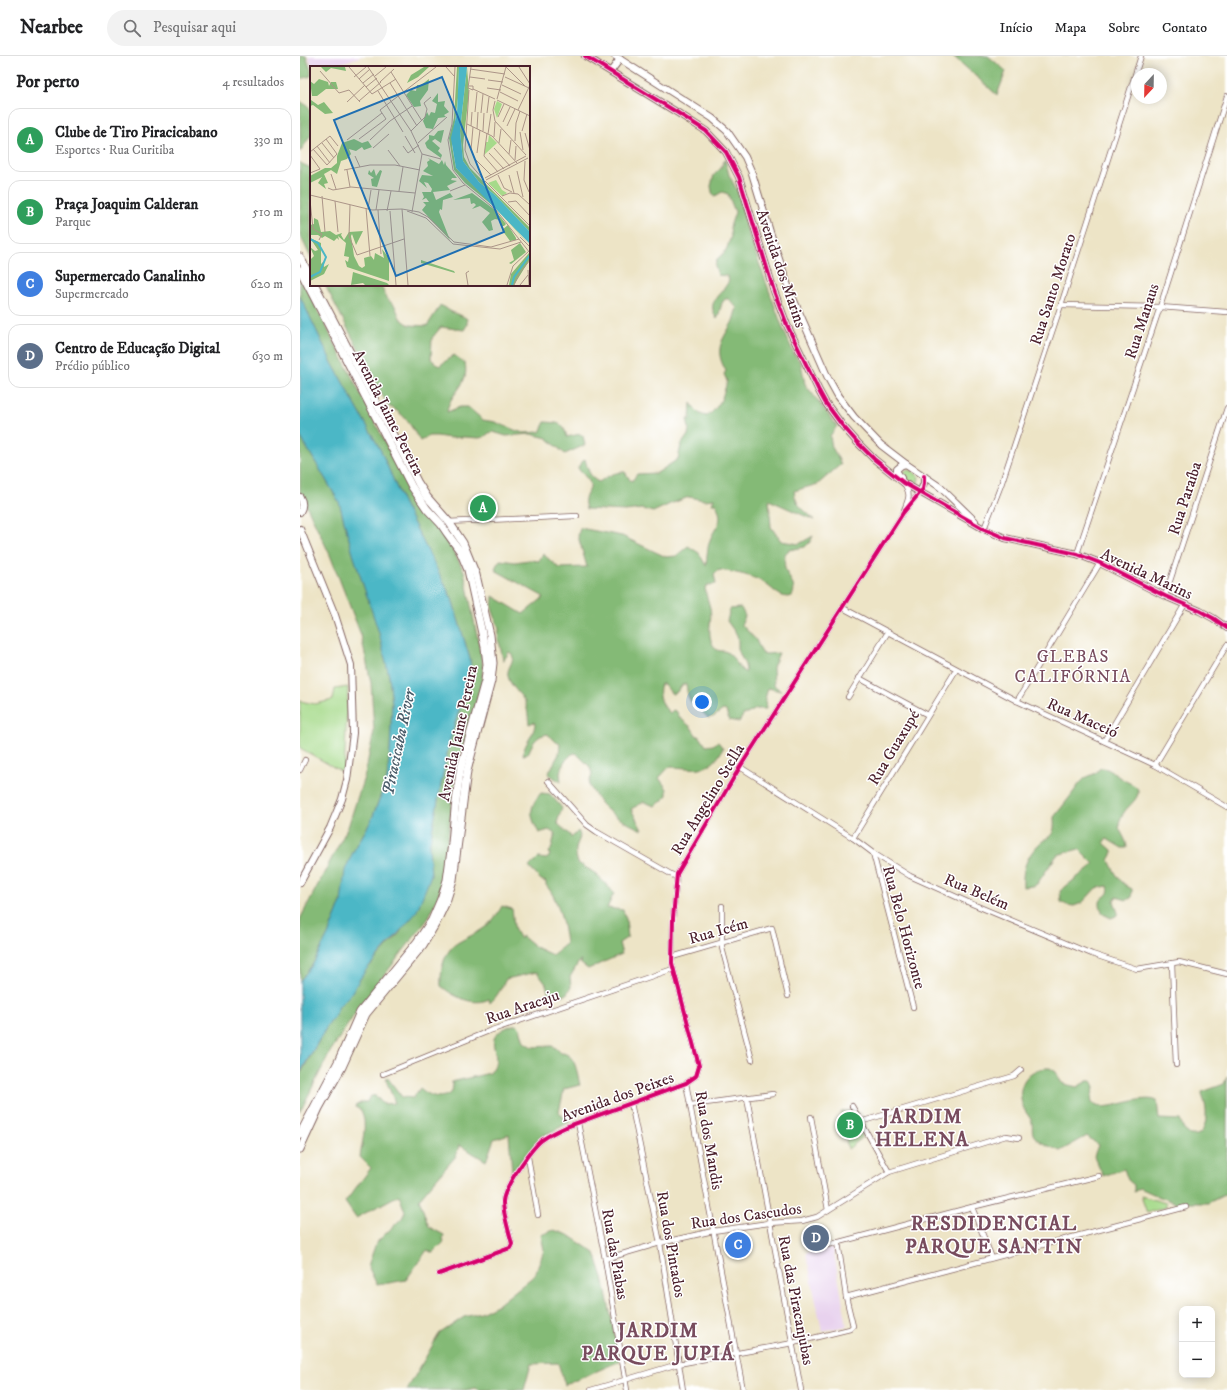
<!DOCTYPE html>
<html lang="pt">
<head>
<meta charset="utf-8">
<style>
  body { margin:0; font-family:"IM FELL DW Pica",serif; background:#f2f2f2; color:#202124 }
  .controls { position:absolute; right:12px; bottom:12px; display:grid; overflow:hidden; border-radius:8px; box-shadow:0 2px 10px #0003 }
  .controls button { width:36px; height:36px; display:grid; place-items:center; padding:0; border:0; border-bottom:1px solid #e0e0e0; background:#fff; color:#202124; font:20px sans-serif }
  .compass { position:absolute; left:831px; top:12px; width:36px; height:36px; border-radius:50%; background:#fff; box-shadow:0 2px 10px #0003; rotate:202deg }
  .you { position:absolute; left:402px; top:646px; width:14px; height:14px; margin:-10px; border:3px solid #fff; border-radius:50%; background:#1a73e8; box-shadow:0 0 0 6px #1a73e833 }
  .badge { display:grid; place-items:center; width:26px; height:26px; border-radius:50%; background:#2563eb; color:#fff; font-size:13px; font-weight:700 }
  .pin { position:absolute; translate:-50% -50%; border:2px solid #fff; box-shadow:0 1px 4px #0006 }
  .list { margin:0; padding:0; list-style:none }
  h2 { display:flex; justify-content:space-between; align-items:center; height:52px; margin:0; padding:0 16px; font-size:17px }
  h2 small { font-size:13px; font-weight:400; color:#757577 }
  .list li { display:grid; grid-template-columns:26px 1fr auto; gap:12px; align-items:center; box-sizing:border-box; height:64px; margin:0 8px 8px; padding:0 8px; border:1px solid #e0e0e0; border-radius:12px }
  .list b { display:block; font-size:15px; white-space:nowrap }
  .list p { margin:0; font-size:13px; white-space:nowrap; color:#757577 }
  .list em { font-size:13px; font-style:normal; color:#757577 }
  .icon { flex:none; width:22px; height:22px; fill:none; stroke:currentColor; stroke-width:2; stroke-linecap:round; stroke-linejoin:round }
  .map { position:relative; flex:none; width:927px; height:1334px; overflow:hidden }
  header { display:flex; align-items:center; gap:24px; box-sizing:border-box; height:56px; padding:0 20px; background:#fff; border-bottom:1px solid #e0e0e0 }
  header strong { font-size:19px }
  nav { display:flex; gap:22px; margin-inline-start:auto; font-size:14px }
  .search { width:280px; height:36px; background:#f2f2f2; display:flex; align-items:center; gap:10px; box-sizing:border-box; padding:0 14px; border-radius:22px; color:#757577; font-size:15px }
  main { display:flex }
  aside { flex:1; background:#fff }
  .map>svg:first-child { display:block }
  .built { fill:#e8d2ee }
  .green { fill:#a6da8a; stroke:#787c5a }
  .forest { fill:#84ba76; stroke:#676c50 }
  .water { fill:#4bb7c6; stroke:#4a6b78 }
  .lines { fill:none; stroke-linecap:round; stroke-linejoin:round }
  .minor-casing { stroke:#836461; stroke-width:6 }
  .tertiary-casing { stroke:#836461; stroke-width:8 }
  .secondary-casing { stroke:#836461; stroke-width:9 }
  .minor { stroke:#fff; stroke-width:4.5 }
  .tertiary { stroke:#fff; stroke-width:6 }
  .secondary { stroke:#fff; stroke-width:7 }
  .cycleway-casing { stroke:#fff; stroke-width:6 }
  .cycleway { stroke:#d6006c; stroke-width:4 }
  .labels { text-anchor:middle; stroke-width:3; stroke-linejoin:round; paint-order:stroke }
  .street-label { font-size:16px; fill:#4a1f2b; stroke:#fff }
  .neighbourhood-label { font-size:17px; letter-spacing:1px; fill:#784c5e; stroke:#fff }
  .water-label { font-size:17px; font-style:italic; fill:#4a5c69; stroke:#fff }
  .district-label { font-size:20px; font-weight:bold; letter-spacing:1px; fill:#784c5e; stroke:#fff }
  .inset-river { fill:none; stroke:#4bb7c6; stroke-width:2 }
  .inset-road { fill:none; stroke:#ac9588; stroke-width:1 }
  .view { fill:#1f6fb2; fill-opacity:0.15; stroke:#1f6fb2; stroke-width:2 }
  .inset-edge { fill:none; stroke:#4a1f2b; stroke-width:2 }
</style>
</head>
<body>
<header>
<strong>Nearbee</strong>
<div class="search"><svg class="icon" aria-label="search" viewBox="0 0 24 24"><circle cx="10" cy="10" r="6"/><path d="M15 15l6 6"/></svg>Pesquisar aqui</div>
<nav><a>Início</a><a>Mapa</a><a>Sobre</a><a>Contato</a></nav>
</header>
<main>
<aside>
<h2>Por perto<small>4 resultados</small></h2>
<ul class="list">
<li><span class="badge" style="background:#2e9e5b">A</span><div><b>Clube de Tiro Piracicabano</b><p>Esportes · Rua Curitiba</p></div><em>330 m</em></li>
<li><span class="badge" style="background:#2e9e5b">B</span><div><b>Praça Joaquim Calderan</b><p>Parque</p></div><em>510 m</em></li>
<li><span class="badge" style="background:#3f7fe0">C</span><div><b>Supermercado Canalinho</b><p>Supermercado</p></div><em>620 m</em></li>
<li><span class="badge" style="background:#5c6f8a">D</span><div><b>Centro de Educação Digital</b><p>Prédio público</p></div><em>630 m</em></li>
</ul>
</aside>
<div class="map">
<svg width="927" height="1334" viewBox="0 0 927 1334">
  <rect width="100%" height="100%" fill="#fff"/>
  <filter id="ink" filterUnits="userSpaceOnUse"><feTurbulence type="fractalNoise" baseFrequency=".025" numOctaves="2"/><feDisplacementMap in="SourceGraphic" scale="8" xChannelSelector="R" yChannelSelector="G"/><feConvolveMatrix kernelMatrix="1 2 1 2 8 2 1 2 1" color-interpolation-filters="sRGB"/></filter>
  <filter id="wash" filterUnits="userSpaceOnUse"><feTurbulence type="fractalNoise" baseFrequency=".012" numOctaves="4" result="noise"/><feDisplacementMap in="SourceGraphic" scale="16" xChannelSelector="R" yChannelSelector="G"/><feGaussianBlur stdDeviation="0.9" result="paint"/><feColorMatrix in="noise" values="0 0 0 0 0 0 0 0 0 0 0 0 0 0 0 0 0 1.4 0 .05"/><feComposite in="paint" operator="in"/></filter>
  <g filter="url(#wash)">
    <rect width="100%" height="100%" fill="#ede4c6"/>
    <g class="built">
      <path d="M8,0H63L29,11H12Z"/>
      <path d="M533,1192L547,1270L522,1275L506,1197Z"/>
    </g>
    <g class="green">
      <path d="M606,414L613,415L619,421L618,426L616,428C610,428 604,424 603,418Z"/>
      <path d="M177,442L179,446L190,445L191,460L175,459L173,443Z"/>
      <path d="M48,631L44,717L0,692V645L15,648L33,644L35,633Z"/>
      <path d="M551,1055L563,1081L548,1093L541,1056Z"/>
      <path d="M841,1140L866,1147V1151L847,1157Z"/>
    </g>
    <g class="forest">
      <path d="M0,0H6L11,14V20L0,23Z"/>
      <path d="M653,0H688L706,15L697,39Z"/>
      <path d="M0,45L9,51L11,60V79L0,96Z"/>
      <path d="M425,103L429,119L439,138L447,174L482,270L494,298L501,307L505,328L537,370L530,380L532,391L541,408L518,428L494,435C496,452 504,452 514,464L469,444L471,471L481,485L499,488L513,480L510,486L505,491L489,494L485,498C485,502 484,508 485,512C487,521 498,530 492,540C482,544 474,534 467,529C454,519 436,517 421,514L417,515L414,518L416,528L408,529L405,531C406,541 408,543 410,552C413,564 405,579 415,592C418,597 424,593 428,597C435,602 437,610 444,616H446L445,609L438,594V586L437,579L427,565L430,553L441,552L445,560L442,567V569L456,584L462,597L466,598L479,597L473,611L474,629L481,635L468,632L465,643L466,653H456L447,658H444L439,666L429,664L426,655L423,654L413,661L408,662C403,655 394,651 390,644C387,640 387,633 386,628H383L377,636L372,638L364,628H361C357,637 362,651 370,657L373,654L377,656L380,662L391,671L396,679L401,682L406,690L413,689L418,686L423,692C411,720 392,711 369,711L359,722L367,733V739L362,745L355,750L344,746L331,753L342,774C327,767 312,760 301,748C297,743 293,735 289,729L292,718L290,711L276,697L272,698L264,706L260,717L261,726L248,718L259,698L260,688L253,684L248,678C236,679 232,688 228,698L223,699C224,687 234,680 235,668L234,666L229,668C228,661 228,653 225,646C220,637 210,630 208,620C206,611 217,604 211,597L209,596L204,604H203L200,589L198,584L199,573L192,552L193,540L223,558L244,541L195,514L196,510L200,504L215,506L229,504L239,505L243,498L259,512L287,511L278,480L280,472L322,480L366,501L376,500L388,490L399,497L406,510C407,502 407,492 410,484C416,468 425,467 416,448H412L414,443L404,444L389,441L370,448L353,456L342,453L325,455L286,453C281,438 292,437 290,428C289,422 281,418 278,412L280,408L285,403C287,411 290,423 299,426C308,420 314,416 325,416L330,424L332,425L337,418L357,417L378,403L381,389L388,379L389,373L387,363H390L391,347C396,354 398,359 407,360C420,351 423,341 427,325L424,318L426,315C414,294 421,286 432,267C434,263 435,257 437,252L429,243H425L422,247L418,261L417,263C404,244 424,238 429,224L427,220L418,219L415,210L417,203L424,197L427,192L431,180L430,171L435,156L428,138L422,136L417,139L414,140L412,136L411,130L414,119L421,112Z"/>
      <path d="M0,106L2,108L11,112V202L0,179Z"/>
      <path d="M0,219L109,433L124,455L146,481L164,515L183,609L182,626L156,716L143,824L137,843L128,863L58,953L30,996L0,1056V1019L29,967L35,960L39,950L50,939L65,915L99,878L131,819L129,791L149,687L171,616L170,603L152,543L102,444L81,395L32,307L0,240Z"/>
      <path d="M25,229H81L86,242L95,250L100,262L109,269L127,270L140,250C145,250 147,254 152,256C157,259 163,259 167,263V269L164,274L141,271L132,282L131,303L139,310L154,299L165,307C170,331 149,336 147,356L160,351H168L183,364L195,366L217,375L224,377L240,376L245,366C259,367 263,366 267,381L280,378L283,380L285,389L265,398L247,382L231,378L206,380L193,376L189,377L184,381L179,382L164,381L150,382L137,380H129L120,385C111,370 105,357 88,350Z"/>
      <path d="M0,380L39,446L53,498L79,576L89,620L92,647L90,695L87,722L71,765L53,796L47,810L41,846L28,879L13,908L0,925V863L48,771L65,718L74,675L71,627L61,579L30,499L0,436Z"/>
      <path d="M800,712C807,711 814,717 819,721C824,725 831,727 835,730C845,738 829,749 825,755C822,759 819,765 819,769C818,774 827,783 827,792H822L807,783L804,785L805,788L812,794V799L809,804C814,815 820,828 832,833V836L831,842L827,844L816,841L814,845L818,857L816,860L811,862L803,858C802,855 800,851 800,848C799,840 812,841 808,830L796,832L782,847L774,850L767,849L761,846L760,835L794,808L779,793L757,799L737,828L733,830L723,831C722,813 726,801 739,788C743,784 751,781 753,776C755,771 754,766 754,761L769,742L780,727L785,722L796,717Z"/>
      <path d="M241,737L250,738L262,752L257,767L270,779L271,782L278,775C283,782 276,786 276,794C275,798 277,803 278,807L295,817L314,837L307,852L323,854L326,863L328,881L319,887L322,898L288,913L280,907L281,904H280L270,921L271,931L266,939L249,940L246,928L237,916L206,923C202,931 197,941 190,947L189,943C173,951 153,940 141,930C140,914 144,894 159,886C167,881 176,878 184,872C192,866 197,859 202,850L212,853C214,863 212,874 220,882H222V880L237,892L252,899L266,888C264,869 259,844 246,829V826L241,824L229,811L238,802L247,803L250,799L249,796L251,794L255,778L249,774L239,777C230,760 228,752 241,737Z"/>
      <path d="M212,969H217L220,972L224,986L232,991L252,990L256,992L261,997C276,997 277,1018 280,1029L264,1033L259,1056L264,1062L270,1066L241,1081L212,1116L209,1078L194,1083L186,1105L159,1089L156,1100L119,1143L129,1171L144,1179L143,1182L144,1186L133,1197L127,1194L106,1224L77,1229L68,1210L76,1187L102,1162L105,1156L99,1139L56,1162L45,1146L71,1112L60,1101C62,1086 68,1068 61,1054L55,1051V1050L62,1046H67C69,1041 70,1039 76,1040L83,1048L95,1047L86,1024L87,1021L102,1041L113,1042L120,1032C129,1040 141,1045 152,1036L153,1028L151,1026L190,1017C208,996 175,984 212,969Z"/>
      <path d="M750,1012L756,1016L761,1026L764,1028L777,1031L787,1025H792C792,1027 793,1028 794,1031C794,1037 788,1042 794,1048C803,1058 842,1037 857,1045L859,1063L880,1064L884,1074L890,1079C893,1079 896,1080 899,1078C907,1073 907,1057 905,1048C904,1043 902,1041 902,1036L924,1028L927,1021V1140L924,1139L908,1147H877L860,1141L840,1132L834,1136V1129L828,1124L824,1113L803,1120L794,1100L798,1089L787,1080L760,1095C752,1091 741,1088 735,1081C731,1077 733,1071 732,1066C730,1061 726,1057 724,1053C717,1038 721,1020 737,1014C741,1012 746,1012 750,1012Z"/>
      <path d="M254,1174L268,1179L295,1197L303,1221L320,1305L265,1329L258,1307L231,1308L224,1334H180L175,1332L166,1334H107L139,1278L164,1261L181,1257L199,1248L235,1219L244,1194L241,1179Z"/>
    </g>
    <path class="water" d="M0,240L32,307L81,395L102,444L152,543L170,603L171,616L149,687L129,791L131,819L128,827L116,857L65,915L50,939L39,950L35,960L29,967L0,1017V925L13,908L28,879L41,846L45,814L53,796L71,765L87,723L90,695L92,647L89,620L79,577L53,498L39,446L0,380Z"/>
  </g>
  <g filter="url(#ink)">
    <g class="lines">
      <g class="minor-casing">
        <g id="minor">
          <path d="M761,249L860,251L927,256"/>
          <path d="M604,427C611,439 609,442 604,454"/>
          <path d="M147,466L277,460"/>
          <path d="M684,473L701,429L760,252L841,0"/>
          <path d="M777,498L860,251L927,40"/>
          <path d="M865,540L927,352"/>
          <path d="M543,552L717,645L855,709L927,751"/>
          <path d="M559,622L628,659"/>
          <path d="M548,641L588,576"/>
          <path d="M717,645L800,507"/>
          <path d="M804,685L885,548"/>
          <path d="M855,709L927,589"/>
          <path d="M440,711L553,782L573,797L610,820L670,847L792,898L837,913L879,906L927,918"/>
          <path d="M0,714L5,704"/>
          <path d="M248,725L287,769L297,776L376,821"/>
          <path d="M553,782L656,614"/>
          <path d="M573,797L613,951"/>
          <path d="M422,850V892L452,1004"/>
          <path d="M372,901L472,872L488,940"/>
          <path d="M872,907L876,1009"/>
          <path d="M83,1018L189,975L373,913"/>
          <path d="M386,1027L443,1334"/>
          <path d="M447,1042L501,1334"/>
          <path d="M331,1047L360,1187L383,1334"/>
          <path d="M391,1049L473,1038"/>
          <path d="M552,1050L589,1116"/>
          <path d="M511,1061L528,1154"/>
          <path d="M560,1066L714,1020L721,1014"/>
          <path d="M278,1067L305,1203L327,1334"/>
          <path d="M228,1101L238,1159"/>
          <path d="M672,1151L692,1202"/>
          <path d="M528,1189L672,1151L799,1120"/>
          <path d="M305,1203L360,1187L413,1175L469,1167L502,1165L517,1161L589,1116L706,1080L719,1082"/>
          <path d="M139,1218L210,1192L212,1188C209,1176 203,1157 203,1146C203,1132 231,1093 242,1084C249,1079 257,1075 266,1071L386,1027L396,1020L399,1010L372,907L373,862L377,818L440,711L603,457L621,435"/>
          <path d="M546,1241L886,1151"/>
          <path d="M291,1334L378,1308L493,1287L550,1273L553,1270L546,1241L538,1186"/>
        </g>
      </g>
      <g class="tertiary-casing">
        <g id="tertiary">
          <path d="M285,0L378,57L406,75L426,96L439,121L474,235L487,269L519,335L525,346L542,369L558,387L574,403L604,427L684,473L705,482L777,498L800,507L865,540L900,555L913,562L927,572"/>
          <path d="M315,0L412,62L427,75L445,101L452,117L470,176L489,233L528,322L538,340L554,361L581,389L606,408L640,431L675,465"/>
          <path d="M311,15L320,3"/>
          <path d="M601,422L597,416V413L602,409L606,408"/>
          <path d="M621,435L624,427V420"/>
          <path d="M0,441C3,446 3,451 0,456"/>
          <path d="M0,473L35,559L51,609L53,677L47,724L42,743L30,772L0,827"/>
        </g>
      </g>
      <g class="secondary-casing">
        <g id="secondary">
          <path d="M0,201L11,222"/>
          <path d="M0,214L112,431L127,453L141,468L147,477L160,495L168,514L185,591L187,608L185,625L160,715L155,753L152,787L147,824L141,843L132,864L117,886L60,956L38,1006L0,1078"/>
          <path d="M0,1093L19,1052L42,1011L66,958L123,889L136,867L146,846L153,824L167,715L191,625L193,607L190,579L176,519L163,487L149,466L127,441L118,427L15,229"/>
        </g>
      </g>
      <use href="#minor" class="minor"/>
      <use href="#tertiary" class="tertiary"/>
      <use href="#secondary" class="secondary"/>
      <g class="cycleway-casing">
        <g id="cycleway">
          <path d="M285,0L378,57L406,75L426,96L439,121L474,235L487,269L519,335L525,346L542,369L558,387L574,403L604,427L684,473L705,482L777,498L800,507L865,540L900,555L913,562L927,572"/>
          <path d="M139,1218L210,1192L212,1188C209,1176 203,1157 203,1146C203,1132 231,1093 242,1084C249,1079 257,1075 266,1071L386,1027L396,1020L399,1010L372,907L373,862L377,818L440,711L603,457L623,433L624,427V420"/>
        </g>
      </g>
      <use href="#cycleway" class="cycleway"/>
    </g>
  </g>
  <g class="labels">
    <g class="street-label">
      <text transform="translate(482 212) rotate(71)" y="6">Avenida dos Marins</text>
      <text transform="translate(752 233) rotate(-72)" y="6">Rua Santo Morato</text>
      <text transform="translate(841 265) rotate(-72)" y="6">Rua Manaus</text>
      <text transform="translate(89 356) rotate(63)" y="6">Avenida Jaime Pereira</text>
      <text transform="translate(884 442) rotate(-72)" y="6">Rua Paraíba</text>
      <text transform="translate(847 517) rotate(25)" y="6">Avenida Marins</text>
      <text transform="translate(783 661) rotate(24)" y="6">Rua Maceió</text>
      <text transform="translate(157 677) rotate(-78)" y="6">Avenida Jaime Pereira</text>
      <text transform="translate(593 691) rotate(-59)" y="6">Rua Guaxupé</text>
      <text transform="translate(407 743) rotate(-59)" y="6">Rua Angelino Stella</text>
      <text transform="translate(677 835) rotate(23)" y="6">Rua Belém</text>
      <text transform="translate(605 871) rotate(75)" y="6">Rua Belo Horizonte</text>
      <text transform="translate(418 874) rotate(-16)" y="6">Rua Icém</text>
      <text transform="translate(222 950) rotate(-19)" y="6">Rua Aracaju</text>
      <text transform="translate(317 1040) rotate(-20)" y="6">Avenida dos Peixes</text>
      <text transform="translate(410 1084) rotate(80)" y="6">Rua dos Mandis</text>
      <text transform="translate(446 1159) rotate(-8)" y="6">Rua dos Cascudos</text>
      <text transform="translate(372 1188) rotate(80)" y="6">Rua dos Pintados</text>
      <text transform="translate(316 1198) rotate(80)" y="6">Rua das Piabas</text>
      <text transform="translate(497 1244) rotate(79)" y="6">Rua das Piracanjubas</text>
    </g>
    <g class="neighbourhood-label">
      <text x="773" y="606">GLEBAS<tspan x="773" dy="20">CALIFÓRNIA</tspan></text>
    </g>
    <g class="water-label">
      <text transform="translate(98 686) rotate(-78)" y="6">Piracicaba River</text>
    </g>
    <g class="district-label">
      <text x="622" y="1067">JARDIM<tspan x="622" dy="23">HELENA</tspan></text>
      <text x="694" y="1174">RESDIDENCIAL<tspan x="694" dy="23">PARQUE SANTIN</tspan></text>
      <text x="358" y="1281">JARDIM<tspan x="358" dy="23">PARQUE JUPIÁ</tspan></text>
    </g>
  </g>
  <g transform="translate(10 10)">
    <rect width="220" height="220" fill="#ede4c6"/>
    <path d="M187,35L192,38L187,52L184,43ZM179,69L187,77L174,89L176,76H178ZM186,114L192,124L197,127L192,130L178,117Z" fill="#a6da8a"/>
    <path d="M11,1H35L36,5L21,2L16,6ZM114,1H119L108,11L97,17L101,9ZM147,1H149L148,32L142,80L146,102L190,145L220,180L187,143L155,117L144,104L139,72L144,52ZM157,1L159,27L153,79L154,91L160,102L220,162V166L185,129L169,116L153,95L150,65ZM9,13L18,16L19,20L21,16H26L28,23H16L7,30H2L0,15L4,18ZM119,13L118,24L110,35L111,40L104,41L96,29L101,24L106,25L107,19H111ZM128,27V36L135,35L134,40L139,46L134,49L136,51L128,52L123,63L116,62L113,55L117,46L119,50L121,46L125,47L127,38L122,35ZM1,34L8,39L14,36L23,47L15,48L3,39L0,40ZM134,64L131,77L125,73L122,75L130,82L128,85L132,89L131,92L117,82L115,77L119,73V69L124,70L128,65ZM44,73L52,77L58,75L62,81L54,84L52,81L46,85L39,83L41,88L37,93L31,95L27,108L21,104L14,108L18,117L14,118L16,123L8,117L12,111L0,117V110L15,102H21L27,97V90L32,77ZM118,92L129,98L132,94L134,99L135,95L136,99L147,112H142L141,114L147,115L137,120L140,124L123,126L126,134L140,127L143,131L133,134L132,144L130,143L129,146L140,174L112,144L116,139L113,136H119L116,132L112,134L114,131L112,126H121L122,123L118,117L114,116L117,122L109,115L112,109L123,110L113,105L118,100L117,96L120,94ZM64,103L66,110L70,104L72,105L67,121L62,120L61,113L64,112L58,108L59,104L61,107ZM162,127L185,144L196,158L194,160H191L190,154L185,153L181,155L183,164L179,165L172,156L180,147L170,140L162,143L166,139L164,137L161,138L160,132L143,134ZM4,152L8,154L11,166L20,165L26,169L32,167L31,169L34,174L39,166L53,165L46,179L42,168L41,170L44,190L49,200L52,202L55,200L54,192L61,190L64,194L65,187L74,192L72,183L79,192V215L37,201L35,194L38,196L39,191L34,190L36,177L28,170L29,174L27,172L24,175L15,170L12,172L8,169H0V159L4,158ZM198,159L206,172V174L200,175L192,164ZM0,172L11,177V198L13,196L14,201L19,198L14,208L0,215V194L4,190L0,181L5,185L8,184ZM210,177L216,186L201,198L199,197L204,194L201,184ZM219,187L220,193L204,219H199L201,208ZM111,194L144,205L145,207L111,197ZM43,206L77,217L79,219H55L53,217L41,219Z" fill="#84ba76"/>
    <path d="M149,1H157L150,65L153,95L169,116L185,129L220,166V178L146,102L141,72L147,47Z" fill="#4bb7c6"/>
    <path class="inset-river" d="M0,173L8,177L16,191L10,206L0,211M202,219L204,211L220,189"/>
    <path class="inset-road" d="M39,1L62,28L86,13M58,1L101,65L112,88L102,146M136,1L144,10M145,1L142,58L138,74L143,104L153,117L186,144L220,187M196,1L215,20M209,1L220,18M160,3L195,8M10,5L29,27L39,24L50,36M81,6L112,55M65,10L76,1M44,11L56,1M160,11L175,13M195,11L219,22M49,13L60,3M178,14L193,16M70,16L84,3M53,17L64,8M80,17L107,60M192,19L211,28M159,20H163V24L158,22L161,1M56,21L67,12M177,22L191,24M163,23L185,33M159,24L155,84L160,98L173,113M68,25L93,66M190,26L208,35M187,33L196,1M187,34L220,50M49,35L71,16M185,35L183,44L185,55L216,89M37,36L55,19M208,44L220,19M165,46L167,26M171,47L173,28M177,47L179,31M188,51L194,38M76,53L70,44L126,1M193,56L200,41M157,58L182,70L207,97M161,60L162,46M197,60L205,43M167,63L168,46M101,65L115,51L117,43L114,37L121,31M173,65L174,47M212,65L217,48M210,66L213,84M177,67L174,90L188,106M215,67L220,84M178,68L181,48M95,70L105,87M184,71L185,56M49,73L76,53M37,74L72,47M60,74L80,55L102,40M205,75L206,57L210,45M12,77L24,92M108,77L137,51M189,77L191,63M7,80L20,97M93,80L98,87L109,79M63,82L79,68M184,82L200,100M3,83L17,99L27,88L16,73M78,84L90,100M161,84L163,61M0,86L20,70L28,80M167,87L170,64M179,87L194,103M112,88L131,93M199,88L201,74M0,89L10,103L0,107M45,90L50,101M164,92L181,109M205,94L206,80M215,95L214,114L219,126M34,104L60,99H85L110,104M37,104L40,121M207,105L213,131M21,108L26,123M188,109L194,122L202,126M199,109L204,127M175,112L216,90M176,114L218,92M175,115L220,160M18,122L23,124L41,121L105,127M89,125L93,101M140,125L155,119M0,129L62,144L92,143L109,146L118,151L144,176L181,181L209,173M12,130L15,166M192,130L200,127L208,128L220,139M0,134L3,163L12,168L9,174M25,135L28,166M198,136L206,135L220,150M40,139L39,170L47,189L94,173M56,142L60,190M58,143L61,124M92,143L98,219M66,144L69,124M68,144L71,188M77,145L81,125M80,145L86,219M97,145L116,152L143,178L190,183L211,176M210,171L220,181M218,204L219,219M158,219L156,207L159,205M197,219L203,200L219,185M204,219L209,208L220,194M210,219L218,209"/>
    <path class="view" d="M132,11L194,166L86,210L24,54Z"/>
    <rect width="220" height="220" class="inset-edge"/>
  </g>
</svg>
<div class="controls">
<button>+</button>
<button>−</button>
</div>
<svg class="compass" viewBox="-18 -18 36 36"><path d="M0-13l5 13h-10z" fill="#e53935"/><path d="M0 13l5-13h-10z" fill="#757577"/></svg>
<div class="you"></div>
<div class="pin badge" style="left:183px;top:452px;background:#2e9e5b">A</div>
<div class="pin badge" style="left:550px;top:1069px;background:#2e9e5b">B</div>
<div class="pin badge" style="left:438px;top:1189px;background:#3f7fe0">C</div>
<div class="pin badge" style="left:516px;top:1182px;background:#5c6f8a">D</div>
</div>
</main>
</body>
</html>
